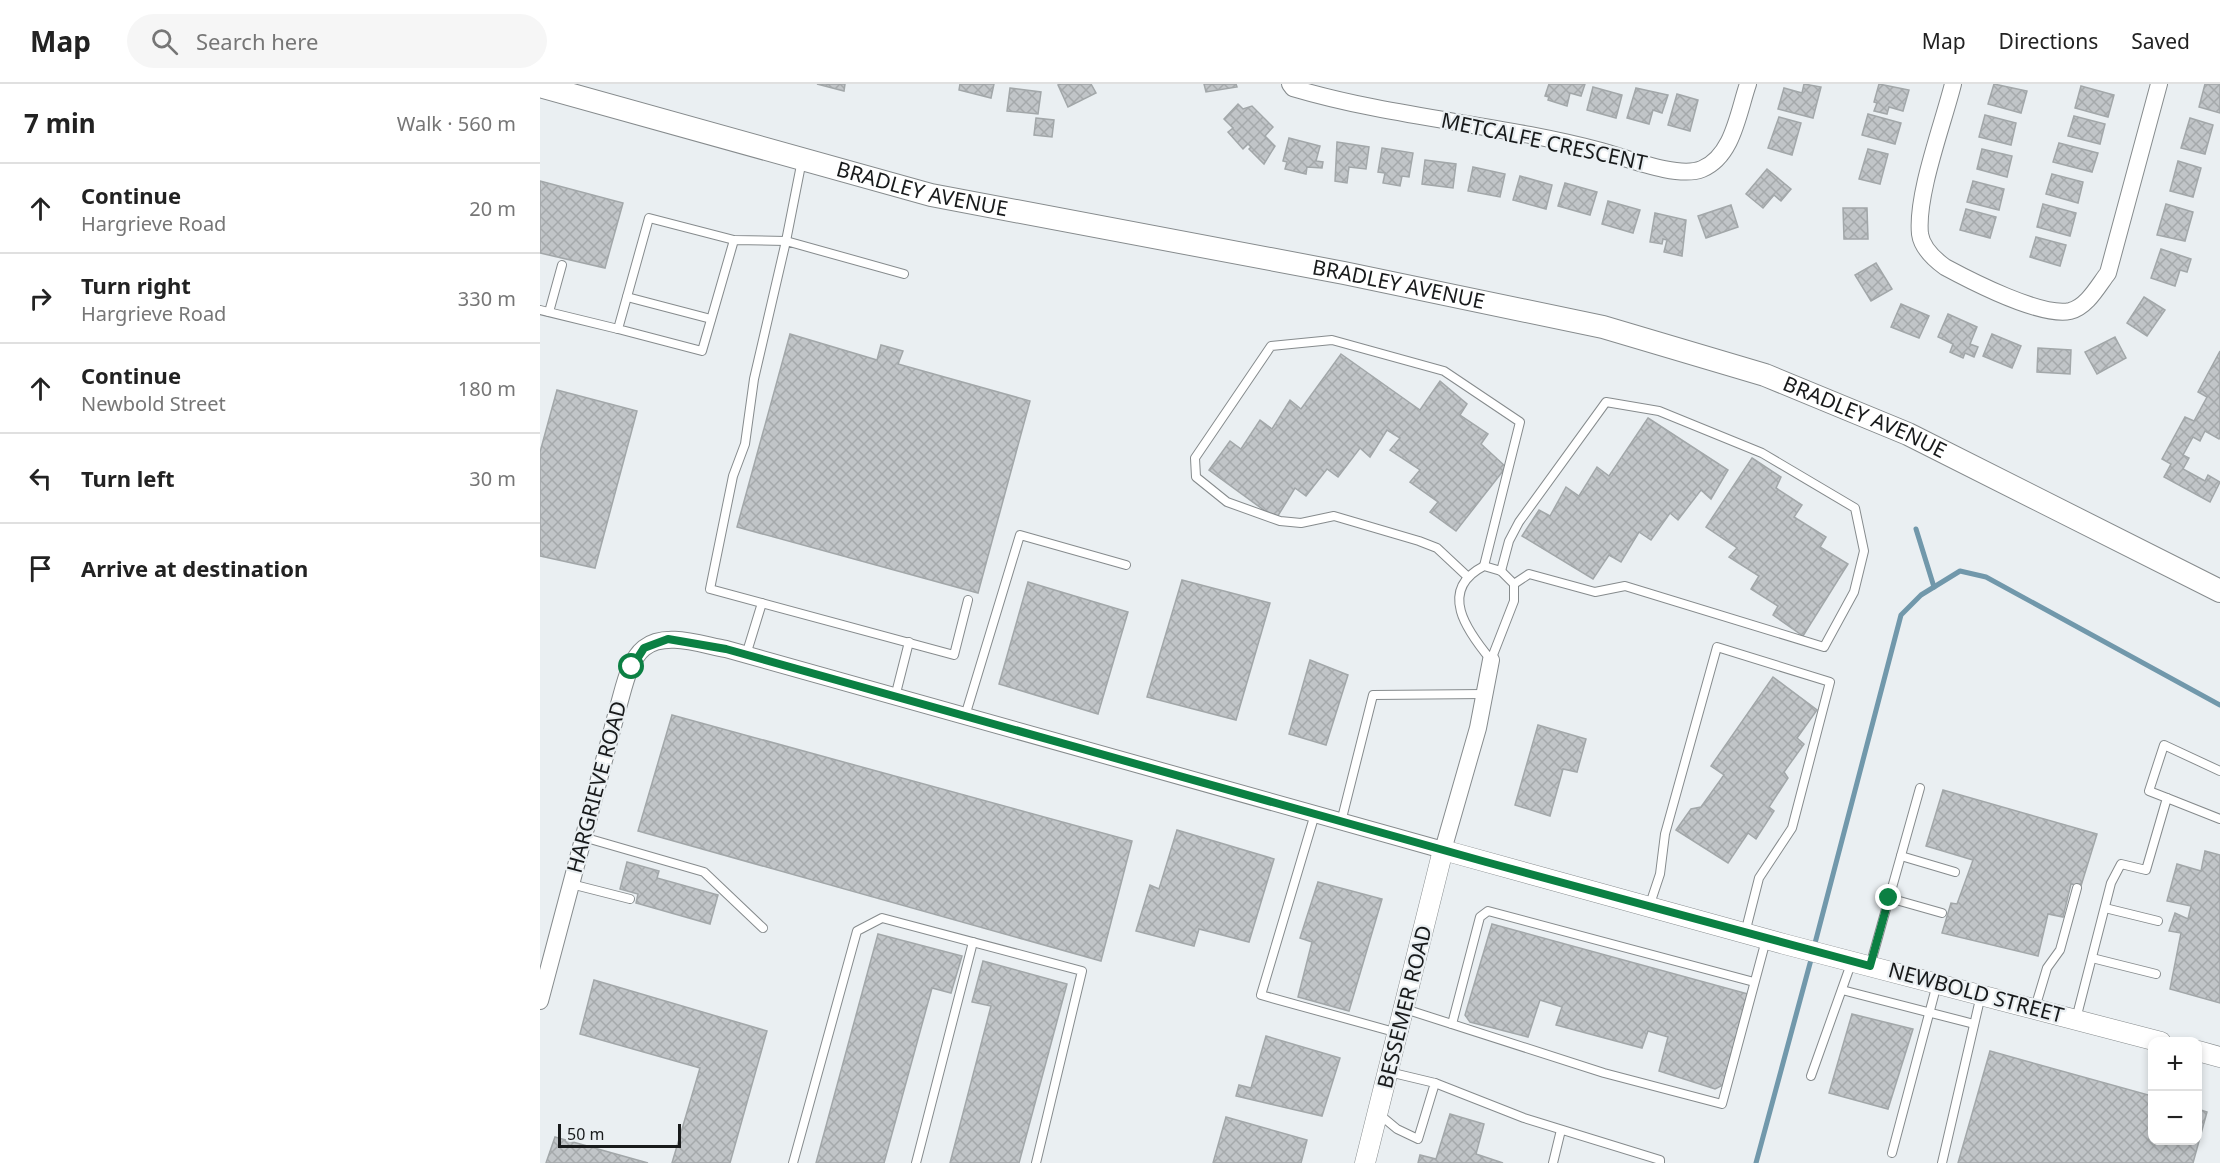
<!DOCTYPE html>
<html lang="en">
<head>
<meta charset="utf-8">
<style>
  body { margin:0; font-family:"Noto Sans",sans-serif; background:#f6f6f6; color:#222 }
  .controls { position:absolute; right:18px; bottom:18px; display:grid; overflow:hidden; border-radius:12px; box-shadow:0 3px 9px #0003 }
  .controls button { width:54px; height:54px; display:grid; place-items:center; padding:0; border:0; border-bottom:2px solid #e0e0e0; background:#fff; color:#222; font:30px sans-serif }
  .scale { position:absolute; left:18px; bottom:15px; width:123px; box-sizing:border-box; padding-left:6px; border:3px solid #181a1b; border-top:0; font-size:16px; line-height:21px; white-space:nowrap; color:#181a1b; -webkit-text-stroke:4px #eaeff2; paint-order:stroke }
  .stop { position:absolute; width:18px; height:18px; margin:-14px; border:4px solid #0b8043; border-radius:50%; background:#fff }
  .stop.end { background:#0b8043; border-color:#fff; box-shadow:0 2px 6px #0008 }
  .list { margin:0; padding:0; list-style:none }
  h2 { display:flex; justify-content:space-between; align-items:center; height:78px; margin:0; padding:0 24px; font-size:26px }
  h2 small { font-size:20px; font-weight:400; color:#767676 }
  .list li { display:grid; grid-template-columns:39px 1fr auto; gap:18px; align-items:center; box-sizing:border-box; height:90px; padding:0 24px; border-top:2px solid #e0e0e0 }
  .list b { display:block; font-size:22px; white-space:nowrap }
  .list p { margin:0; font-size:20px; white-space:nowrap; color:#767676 }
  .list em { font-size:20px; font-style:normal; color:#767676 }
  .icon { flex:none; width:33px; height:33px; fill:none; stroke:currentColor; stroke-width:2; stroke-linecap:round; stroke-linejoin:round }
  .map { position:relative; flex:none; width:1680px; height:1079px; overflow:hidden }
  header { display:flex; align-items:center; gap:36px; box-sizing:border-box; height:84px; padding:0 30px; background:#fff; border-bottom:2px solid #e0e0e0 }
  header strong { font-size:28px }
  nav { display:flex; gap:33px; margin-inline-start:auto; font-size:21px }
  .search { width:420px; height:54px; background:#f6f6f6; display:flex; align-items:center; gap:15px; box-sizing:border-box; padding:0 21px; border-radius:33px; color:#767676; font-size:22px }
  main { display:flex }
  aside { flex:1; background:#fff }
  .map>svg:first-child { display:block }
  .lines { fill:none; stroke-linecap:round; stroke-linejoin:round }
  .stream { stroke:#7198ab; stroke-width:5 }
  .building { fill:url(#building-cross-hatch); stroke:#a2a7a9; stroke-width:1.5 }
  .service-casing { stroke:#868b8d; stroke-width:10 }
  .minor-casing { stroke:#868b8d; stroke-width:18 }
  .tertiary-casing { stroke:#868b8d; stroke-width:21 }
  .secondary-casing { stroke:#868b8d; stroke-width:24 }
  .service { stroke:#fff; stroke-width:8 }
  .minor { stroke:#fff; stroke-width:16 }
  .tertiary { stroke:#fff; stroke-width:20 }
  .secondary { stroke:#fff; stroke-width:22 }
  .route { stroke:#0b8043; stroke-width:8 }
  .labels { text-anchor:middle; stroke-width:4.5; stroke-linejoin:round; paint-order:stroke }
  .street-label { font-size:21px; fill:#181a1b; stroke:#eaeff2 }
</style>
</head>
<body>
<header>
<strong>Map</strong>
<div class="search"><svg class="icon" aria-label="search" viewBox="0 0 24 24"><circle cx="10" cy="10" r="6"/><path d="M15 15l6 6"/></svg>Search here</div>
<nav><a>Map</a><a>Directions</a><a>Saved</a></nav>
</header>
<main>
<aside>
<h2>7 min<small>Walk · 560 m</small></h2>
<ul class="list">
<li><svg class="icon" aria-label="ahead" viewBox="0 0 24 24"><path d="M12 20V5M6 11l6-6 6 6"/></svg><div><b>Continue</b><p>Hargrieve Road</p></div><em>20 m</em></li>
<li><svg class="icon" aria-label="right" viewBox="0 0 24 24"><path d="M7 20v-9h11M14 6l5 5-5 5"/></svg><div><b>Turn right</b><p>Hargrieve Road</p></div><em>330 m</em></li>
<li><svg class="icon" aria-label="ahead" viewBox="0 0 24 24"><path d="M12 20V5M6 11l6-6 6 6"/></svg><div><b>Continue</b><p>Newbold Street</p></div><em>180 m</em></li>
<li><svg class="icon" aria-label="left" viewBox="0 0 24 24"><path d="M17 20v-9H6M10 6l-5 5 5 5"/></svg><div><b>Turn left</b></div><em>30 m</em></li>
<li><svg class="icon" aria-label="arrive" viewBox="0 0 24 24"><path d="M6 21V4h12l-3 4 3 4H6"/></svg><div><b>Arrive at destination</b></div></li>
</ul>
</aside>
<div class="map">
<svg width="1680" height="1079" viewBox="0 0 1680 1079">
  <defs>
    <pattern id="building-cross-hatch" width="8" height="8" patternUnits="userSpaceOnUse" patternTransform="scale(1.5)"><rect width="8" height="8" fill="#c1c5c8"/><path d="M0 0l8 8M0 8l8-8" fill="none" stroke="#a5a9ab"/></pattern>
  </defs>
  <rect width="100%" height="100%" fill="#eaeff2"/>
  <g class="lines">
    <g class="stream">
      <path d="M1376,445L1394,503"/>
      <path d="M1274,863L1361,531L1381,511L1420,487L1446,493L1680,621"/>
      <path d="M1216,1079L1272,872"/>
    </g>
  </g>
  <g class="building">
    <path d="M277,0H305L304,7Z"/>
    <path d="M420,0H454L451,14L419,6Z"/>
    <path d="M521,0H551L556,9L528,23L518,1Z"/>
    <path d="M664,0H696L697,3L666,8Z"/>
    <path d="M1009,0H1045L1041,12L1030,9L1027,22L1008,16L1009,13L1005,12Z"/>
    <path d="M1264,0L1281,3L1273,34L1238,25L1244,4L1262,9Z"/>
    <path d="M1339,0L1369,6L1363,27L1349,23L1347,30L1334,27L1337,19L1334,18Z"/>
    <path d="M1454,0L1487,7L1481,29L1448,20Z"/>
    <path d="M1665,0H1680V29L1659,23Z"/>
    <path d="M1541,2L1574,11L1568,33L1535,24Z"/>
    <path d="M1053,3L1082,11L1076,34L1047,26Z"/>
    <path d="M470,4L501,8L498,30L467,27Z"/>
    <path d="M1096,4L1128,11L1122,29L1113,26L1109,40L1087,34Z"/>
    <path d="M1137,10L1158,16L1150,47L1128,41Z"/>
    <path d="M698,20L703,25L712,22L733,43L725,52L735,62L724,80L709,65L711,63L708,60L703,65L688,48L693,44L684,35Z"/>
    <path d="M1328,30L1361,39L1355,60L1322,51Z"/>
    <path d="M1445,31L1476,39L1471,61L1439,53Z"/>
    <path d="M1534,32L1565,40L1560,60L1528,52Z"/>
    <path d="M1239,33L1261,39L1252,71L1228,64Z"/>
    <path d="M496,34L514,36L512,53L494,51Z"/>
    <path d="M1650,34L1673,41L1665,70L1641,64Z"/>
    <path d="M749,54L780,62L776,77L783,78L782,84L767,83L766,90L745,85L747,78L743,77Z"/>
    <path d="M797,58L829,63L826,85L809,83L807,99L795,97Z"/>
    <path d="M1519,59L1558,69L1552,88L1513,78Z"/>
    <path d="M842,64L873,69L869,93L862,92L860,102L843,99L845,89L838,88Z"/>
    <path d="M1328,65L1348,70L1340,100L1319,95Z"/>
    <path d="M1442,65L1472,72L1467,93L1437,85Z"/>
    <path d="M885,76L916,80L913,104L882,100Z"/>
    <path d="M1638,77L1661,84L1653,113L1630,107Z"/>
    <path d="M933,83L965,90L960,113L928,107Z"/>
    <path d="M1227,85L1251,105L1241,117L1234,111L1223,124L1206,110Z"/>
    <path d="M1512,90L1543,98L1538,119L1506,110Z"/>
    <path d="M980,92L1012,101L1006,125L973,116Z"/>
    <path d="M0,97L83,119L65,184L0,169Z"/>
    <path d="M1433,97L1464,105L1459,126L1427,118Z"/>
    <path d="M1025,99L1057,108L1050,131L1018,122Z"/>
    <path d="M1068,117L1100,126L1093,149L1062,140Z"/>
    <path d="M1503,120L1536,129L1530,152L1497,143Z"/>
    <path d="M1626,120L1653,128L1645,157L1617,151Z"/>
    <path d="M1191,121L1198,143L1166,154L1158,132Z"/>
    <path d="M1303,124H1327L1328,155H1304Z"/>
    <path d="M1426,125L1456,133L1450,154L1420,146Z"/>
    <path d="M1115,129L1146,136L1142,172L1124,168L1127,156L1123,155L1122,160L1110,158Z"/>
    <path d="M1496,153L1526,161L1520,182L1490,173Z"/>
    <path d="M1621,165L1651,175L1647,188L1640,186L1635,202L1611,194Z"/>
    <path d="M1336,179L1352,205L1331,217L1315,191Z"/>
    <path d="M1604,213L1625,226L1607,252L1587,239Z"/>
    <path d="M1361,220L1389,232L1379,254L1351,243Z"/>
    <path d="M1408,230L1437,243L1430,260L1438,263L1434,273L1425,269L1423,274L1410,268L1413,260L1398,253Z"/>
    <path d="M250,250L337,276L341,261L363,267L358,280L490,317L438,509L197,443Z"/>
    <path d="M1452,250L1481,262L1472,284L1443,272Z"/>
    <path d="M1575,253L1586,274L1557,290L1545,268Z"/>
    <path d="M1498,264L1531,266L1530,290L1497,288Z"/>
    <path d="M1680,267V353L1679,355L1665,347L1660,357L1653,353L1643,371L1649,374L1643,385L1665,397L1668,391L1680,398L1670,418L1624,393L1631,380L1622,375L1645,333L1654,337L1667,313L1658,308Z"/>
    <path d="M801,270L880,326L900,297L927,320L920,331L948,350L941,360L966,383L916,447L890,428L898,418L870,398L880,386L850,366L860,354L847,346L830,373L820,364L798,393L787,385L766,412L755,404L736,435L669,386L690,357L701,365L720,336L732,345L750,316L761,325Z"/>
    <path d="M17,306L97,327L55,484L0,472V368Z"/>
    <path d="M1108,334L1188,386L1171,415L1161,406L1138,436L1130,429L1111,456L1099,448L1081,478L1069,471L1053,495L982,452L999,426L1010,432L1026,403L1039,412L1057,383L1069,392Z"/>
    <path d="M1212,374L1241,393L1236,404L1262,421L1254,433L1286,453L1280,463L1308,480L1263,552L1233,531L1238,522L1211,505L1219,492L1189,473L1197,464L1166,443Z"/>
    <path d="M642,496L730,519L696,636L607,613Z"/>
    <path d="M488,498L588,528L558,630L459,600Z"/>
    <path d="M770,576L808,591L786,661L749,650Z"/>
    <path d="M1233,593L1277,626L1257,654L1264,660L1244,688L1248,694L1229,723L1234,727L1216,755L1208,749L1188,779L1136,746L1151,725L1161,723L1184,691L1171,682Z"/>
    <path d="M132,631L592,757L561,877L98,747Z"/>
    <path d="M998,641L1046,655L1037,688L1023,685L1010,732L975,721Z"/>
    <path d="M1403,706L1557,750L1541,802L1531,800L1523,833L1508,830L1498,872L1402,849L1411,819L1417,820L1433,776L1386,762Z"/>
    <path d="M637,746L734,775L709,858L659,845L654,862L596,847L610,801L619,805Z"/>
    <path d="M1665,767L1680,771V919L1630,905L1641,849L1629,847L1635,829L1648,835L1651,822L1627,817L1637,780L1661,787Z"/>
    <path d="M87,778L119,787L117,794L178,811L170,840L96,819L98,810L80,805Z"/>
    <path d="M778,798L842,815L809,927L758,913L772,858L760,854Z"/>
    <path d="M952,840L1208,910L1183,1001L1175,1005L1119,987L1128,953L1108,947L1102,964L1016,941L1022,923L1000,916L988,953L930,938L925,931Z"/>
    <path d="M338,850L422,872L411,909L392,904L344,1079H276Z"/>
    <path d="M443,877L527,900L479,1079H410L451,922L432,918Z"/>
    <path d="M54,896L227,947L190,1079H132L160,984L40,950Z"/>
    <path d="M1312,930L1373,945L1348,1025L1289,1009Z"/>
    <path d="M726,952L800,974L782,1032L696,1012L699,1001L711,1004Z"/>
    <path d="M1450,967L1612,1012V1056H1658V1025L1667,1028L1653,1079H1418Z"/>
    <path d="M910,1030L944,1040L936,1070L963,1079H878L880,1071L896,1075Z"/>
    <path d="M686,1033L767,1056L761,1079H673Z"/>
    <path d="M15,1053L108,1079H6Z"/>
  </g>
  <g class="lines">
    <g class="service-casing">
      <g id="service">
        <path d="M194,156L162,267L78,245L109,134L194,156L246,157L262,76"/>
        <path d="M364,190L246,157L214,295L205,360L193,392L170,505L414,571L428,516"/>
        <path d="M87,213L171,235"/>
        <path d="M0,226L78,245"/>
        <path d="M9,228L22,181"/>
        <path d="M944,482L961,487L974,500V517L951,576C927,547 897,506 944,482Z"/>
        <path d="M961,487L969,457L979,438L1066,318L1119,327L1222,369L1315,424L1324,467L1314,508L1284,563L1085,502L1055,508L989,490L974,500"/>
        <path d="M928,493L897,464L879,457L794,432L761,439L740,437L687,418L656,393L655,374L731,262L792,256L904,287L980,338L944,482"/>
        <path d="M206,571L222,519"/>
        <path d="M355,613L369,558"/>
        <path d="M425,632L480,451L586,481"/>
        <path d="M1627,714L1609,707L1624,661L1680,687"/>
        <path d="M775,730L721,911L858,949"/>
        <path d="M801,738L833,611L945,610"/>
        <path d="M43,753L164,788L223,844"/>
        <path d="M1361,772L1415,788"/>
        <path d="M31,800L90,815"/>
        <path d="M1349,814L1402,829"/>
        <path d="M1109,823L1120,790L1125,750L1177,563L1290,598L1252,744L1219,794L1205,849"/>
        <path d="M1565,824L1618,837"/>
        <path d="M1552,874L1616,890"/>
        <path d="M1330,882L1380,704"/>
        <path d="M1302,906L1434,940"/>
        <path d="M1495,924L1507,884L1520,866L1537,804"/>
        <path d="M865,925L1064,989L1182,1020L1226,856"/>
        <path d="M1536,935L1571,799L1581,780L1606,786L1627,714L1680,735"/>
        <path d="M912,940L940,833L948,827L1214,898"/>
        <path d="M1271,992L1312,877"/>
        <path d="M895,999L984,1034L1120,1076V1079"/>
        <path d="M839,1030L857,1045L878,1055L895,999L849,988"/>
        <path d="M1352,1069L1397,900"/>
        <path d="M253,1079L317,847L342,834L542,887L496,1079"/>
        <path d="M376,1079L433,858"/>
        <path d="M1013,1079L1021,1046"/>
        <path d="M1402,1079L1441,911"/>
      </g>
    </g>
    <g class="minor-casing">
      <g id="minor">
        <path d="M750,0L753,4C854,34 960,40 1061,67C1087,74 1138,95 1162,85C1193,72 1198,29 1208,0"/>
        <path d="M1413,0C1403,40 1376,111 1380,150C1382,164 1394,175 1405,183C1431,197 1501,233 1530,227C1547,223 1558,202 1568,189L1619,0"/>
        <path d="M0,917L79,620C84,603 89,576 104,564C125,547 162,561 186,565L903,766L938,644L951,576"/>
      </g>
    </g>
    <g class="tertiary-casing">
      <g id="tertiary">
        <path d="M1658,967L1680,973"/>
        <path d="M825,1079L903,766L1244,860L1621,958"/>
      </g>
    </g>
    <g class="secondary-casing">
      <g id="secondary">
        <path id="s1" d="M0,2L391,111L804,189L1063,243L1225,291L1368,350L1680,507"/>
      </g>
    </g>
    <use href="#service" class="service"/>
    <use href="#minor" class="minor"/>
    <use href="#tertiary" class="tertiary"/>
    <use href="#secondary" class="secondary"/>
  </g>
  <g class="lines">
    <path class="route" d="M92,583L104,564L128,555L186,565L946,778L1330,882L1349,814"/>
  </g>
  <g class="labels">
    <g class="street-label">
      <text transform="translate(1004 58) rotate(12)" y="7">METCALFE CRESCENT</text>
      <text dy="7" stroke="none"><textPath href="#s1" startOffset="396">BRADLEY AVENUE</textPath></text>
      <text dy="7" stroke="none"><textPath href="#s1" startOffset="882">BRADLEY AVENUE</textPath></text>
      <text dy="7" stroke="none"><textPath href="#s1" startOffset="1368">BRADLEY AVENUE</textPath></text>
      <text transform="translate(57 703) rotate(-75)" y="7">HARGRIEVE ROAD</text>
      <text transform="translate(1436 909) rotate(15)" y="7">NEWBOLD STREET</text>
      <text transform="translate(865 923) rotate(-76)" y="7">BESSEMER ROAD</text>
    </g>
  </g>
</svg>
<div class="controls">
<button>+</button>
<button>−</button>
</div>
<div class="scale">50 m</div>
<div class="stop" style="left:92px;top:583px"></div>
<div class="stop end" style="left:1349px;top:814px"></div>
</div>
</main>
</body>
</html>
